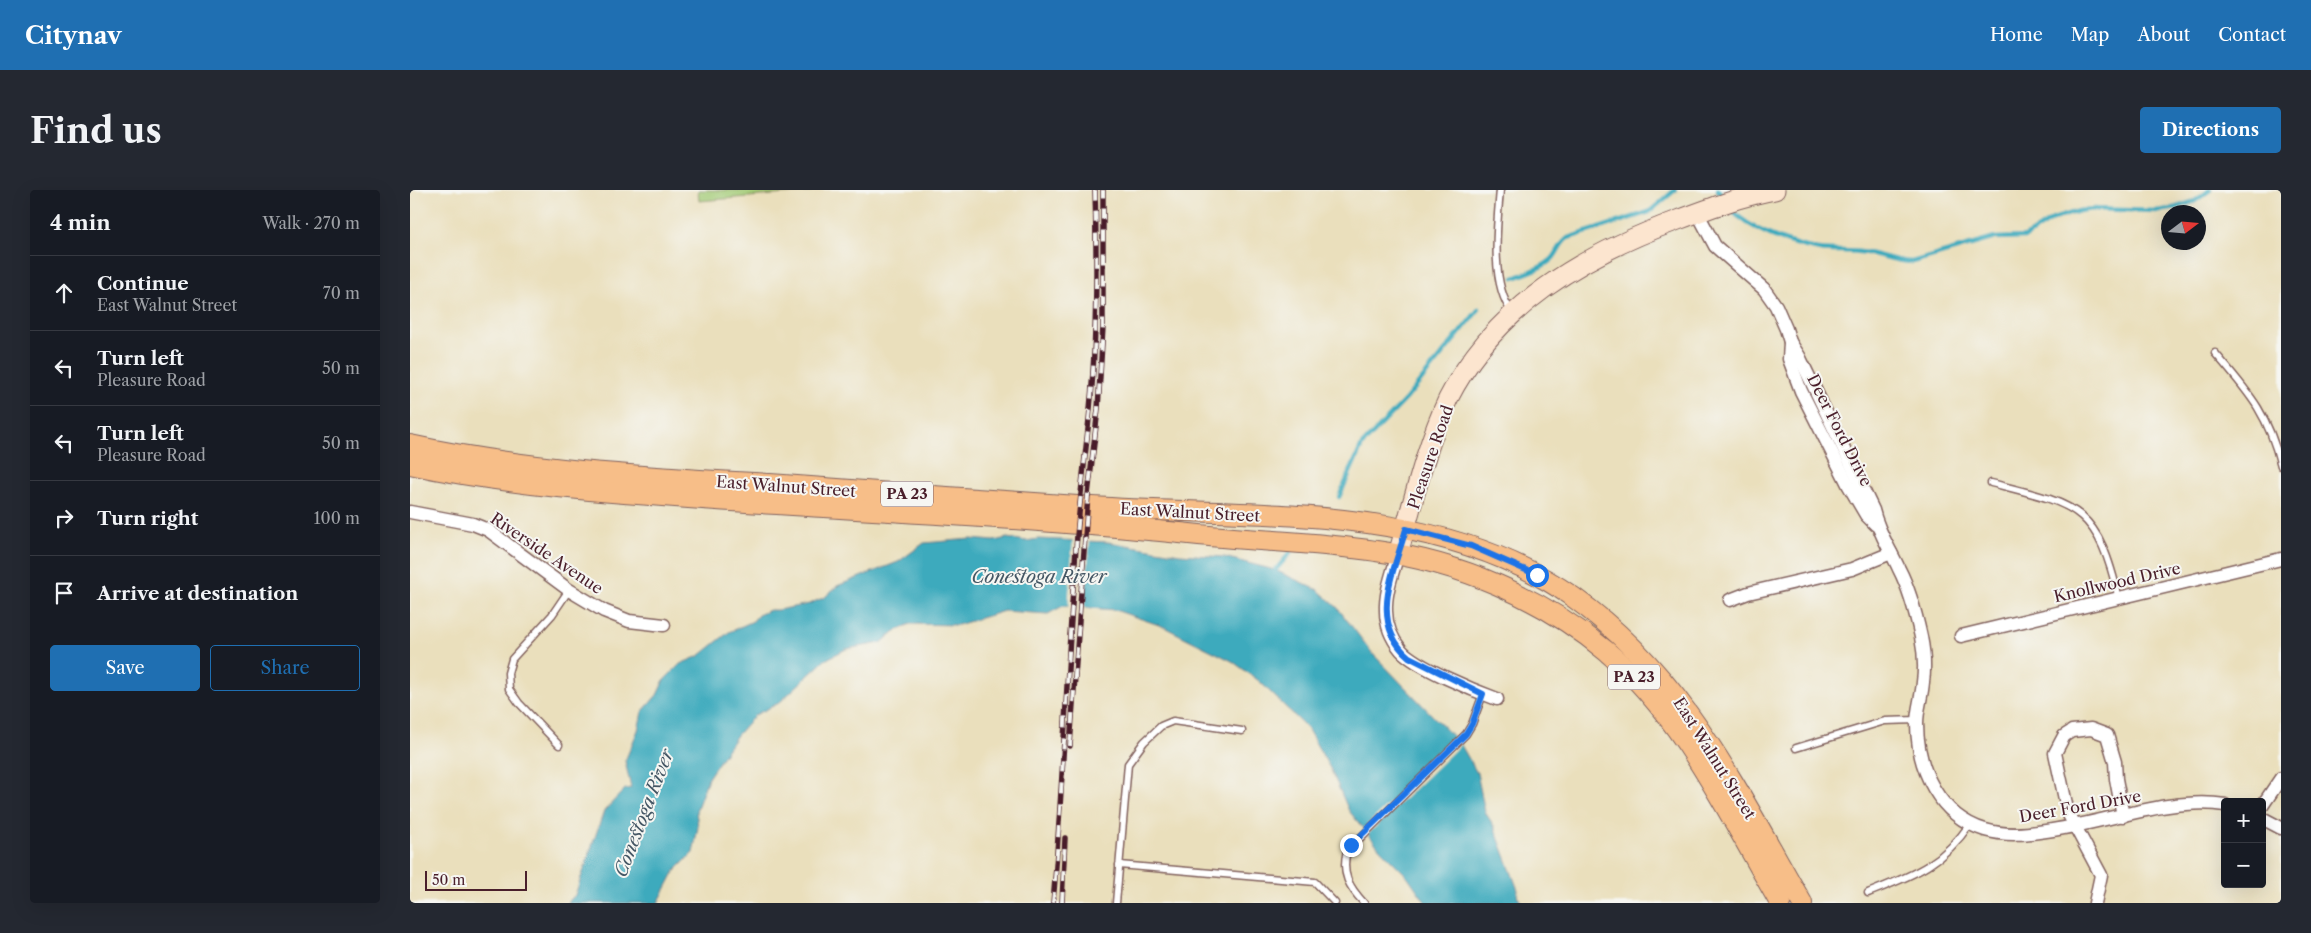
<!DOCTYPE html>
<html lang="en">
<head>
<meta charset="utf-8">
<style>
  body { margin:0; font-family:"Libre Caslon Text",serif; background:#242831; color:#f1f3f6 }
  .controls { position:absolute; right:15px; bottom:15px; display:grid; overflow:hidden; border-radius:5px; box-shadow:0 5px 20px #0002 }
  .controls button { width:45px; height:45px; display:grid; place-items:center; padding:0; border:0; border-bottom:1px solid #363941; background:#171b24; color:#f1f3f6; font:25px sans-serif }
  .compass { position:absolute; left:1751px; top:15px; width:45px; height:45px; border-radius:50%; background:#171b24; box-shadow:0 5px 20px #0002; rotate:74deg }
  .scale { position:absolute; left:15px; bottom:12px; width:102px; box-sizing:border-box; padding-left:5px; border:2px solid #4a1f2b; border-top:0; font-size:14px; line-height:18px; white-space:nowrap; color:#4a1f2b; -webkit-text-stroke:4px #f6f6f2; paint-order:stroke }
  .stop { position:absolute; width:15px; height:15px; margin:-11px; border:4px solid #1a73e8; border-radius:50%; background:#fff }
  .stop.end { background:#1a73e8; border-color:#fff; box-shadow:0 1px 5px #0008 }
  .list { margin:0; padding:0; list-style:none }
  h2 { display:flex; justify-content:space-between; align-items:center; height:65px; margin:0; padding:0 20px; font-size:21px }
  h2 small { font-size:16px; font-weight:400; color:#9ea1a6 }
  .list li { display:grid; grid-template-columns:32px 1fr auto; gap:15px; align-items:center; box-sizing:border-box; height:75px; padding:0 20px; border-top:1px solid #363941 }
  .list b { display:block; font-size:19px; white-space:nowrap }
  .list p { margin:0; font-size:16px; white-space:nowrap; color:#9ea1a6 }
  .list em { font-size:16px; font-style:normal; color:#9ea1a6 }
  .actions { display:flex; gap:10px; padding:15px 20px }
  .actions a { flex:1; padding:11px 0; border:1px solid #1f6fb2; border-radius:5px; text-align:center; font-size:18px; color:#1f6fb2 }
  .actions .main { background:#1f6fb2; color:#fff }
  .icon { flex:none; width:28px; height:28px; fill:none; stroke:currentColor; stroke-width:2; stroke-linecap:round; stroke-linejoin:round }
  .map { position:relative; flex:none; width:1871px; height:713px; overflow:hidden; border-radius:5px }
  header { display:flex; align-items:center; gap:30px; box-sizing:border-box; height:70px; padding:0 25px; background:#1f6fb2; color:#fff }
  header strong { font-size:24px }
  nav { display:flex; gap:28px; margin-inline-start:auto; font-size:18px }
  .intro { display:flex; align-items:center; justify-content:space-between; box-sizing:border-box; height:120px; padding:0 30px }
  h1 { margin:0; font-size:35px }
  .button { padding:12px 22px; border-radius:5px; background:#1f6fb2; color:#fff; font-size:18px; font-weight:700 }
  main { display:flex; gap:30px; padding:0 30px }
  aside { flex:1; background:#171b24; border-radius:5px; box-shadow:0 5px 20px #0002 }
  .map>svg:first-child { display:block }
  .green { fill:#a3cb76; stroke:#767550 }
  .water { fill:#3eaabd; stroke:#446474 }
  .pier { fill:#eadfbc }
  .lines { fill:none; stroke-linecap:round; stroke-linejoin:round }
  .stream { stroke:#3eaabd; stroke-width:4.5 }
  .lane-casing { stroke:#82625e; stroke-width:9 }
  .street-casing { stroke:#82625e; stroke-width:15 }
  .secondary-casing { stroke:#82625e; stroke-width:21 }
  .primary-casing { stroke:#82625e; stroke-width:22 }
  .lane { stroke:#fff; stroke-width:6 }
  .street { stroke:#fff; stroke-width:12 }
  .secondary { stroke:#fce5cf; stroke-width:19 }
  .primary { stroke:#f7be88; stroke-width:20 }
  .rail-casing { stroke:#4a1f2b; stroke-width:5.5 }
  .rail { stroke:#f6f6f2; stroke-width:4; stroke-dasharray:11; stroke-linecap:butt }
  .route { stroke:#1a73e8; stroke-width:6 }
  .labels { text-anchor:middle; stroke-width:4; stroke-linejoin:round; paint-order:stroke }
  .shield { fill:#f6f6f2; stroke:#7e6067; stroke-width:1 }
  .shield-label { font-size:15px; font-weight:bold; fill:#4a1f2b }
  .street-label { font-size:16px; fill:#4a1f2b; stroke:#f6f6f2 }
  .water-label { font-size:18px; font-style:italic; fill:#455765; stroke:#f6f6f2 }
</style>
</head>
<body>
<header>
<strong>Citynav</strong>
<nav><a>Home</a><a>Map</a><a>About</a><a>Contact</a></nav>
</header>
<div class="intro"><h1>Find us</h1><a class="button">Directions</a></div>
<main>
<aside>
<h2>4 min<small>Walk · 270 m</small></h2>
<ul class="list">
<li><svg class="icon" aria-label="ahead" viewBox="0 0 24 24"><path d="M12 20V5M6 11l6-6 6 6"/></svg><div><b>Continue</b><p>East Walnut Street</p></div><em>70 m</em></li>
<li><svg class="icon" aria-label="left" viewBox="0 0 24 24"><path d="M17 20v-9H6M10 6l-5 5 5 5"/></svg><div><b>Turn left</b><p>Pleasure Road</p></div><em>50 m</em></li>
<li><svg class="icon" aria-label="left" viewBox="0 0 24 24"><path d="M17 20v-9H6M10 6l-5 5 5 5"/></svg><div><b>Turn left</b><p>Pleasure Road</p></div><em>50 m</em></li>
<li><svg class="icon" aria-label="right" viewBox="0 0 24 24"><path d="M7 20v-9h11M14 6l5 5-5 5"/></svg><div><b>Turn right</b></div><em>100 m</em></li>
<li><svg class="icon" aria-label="arrive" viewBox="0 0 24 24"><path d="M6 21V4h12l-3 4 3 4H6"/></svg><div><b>Arrive at destination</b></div></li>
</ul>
<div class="actions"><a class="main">Save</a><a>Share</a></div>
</aside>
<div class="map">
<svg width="1871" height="713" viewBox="0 0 1871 713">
  <rect width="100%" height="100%" fill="#f6f6f2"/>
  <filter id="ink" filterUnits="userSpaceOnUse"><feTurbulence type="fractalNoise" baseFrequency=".02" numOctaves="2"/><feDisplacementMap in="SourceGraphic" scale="10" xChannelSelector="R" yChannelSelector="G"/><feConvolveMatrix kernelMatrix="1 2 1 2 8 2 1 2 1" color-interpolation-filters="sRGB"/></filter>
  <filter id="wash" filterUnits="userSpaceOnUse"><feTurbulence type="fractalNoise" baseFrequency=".0096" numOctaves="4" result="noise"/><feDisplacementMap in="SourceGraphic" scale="20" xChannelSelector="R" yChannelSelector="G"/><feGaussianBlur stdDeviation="1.12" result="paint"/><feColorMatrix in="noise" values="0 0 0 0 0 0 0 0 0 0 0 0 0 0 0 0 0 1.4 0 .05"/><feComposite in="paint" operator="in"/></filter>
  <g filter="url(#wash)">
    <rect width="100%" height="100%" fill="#eadfbc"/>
    <path class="green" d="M288,0H401V2L289,11Z"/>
    <path class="water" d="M597,348L616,351L628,349L698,352L770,364L814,367L865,380L908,400L927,417L963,464L1051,555L1067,583L1075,622L1084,636L1108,700L1107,706L1112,713H1016L998,687L971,660L939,621L921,580L897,538L849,491L822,471L752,436L705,420L653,416L638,424L594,421L548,435L500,434L484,442L471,453L436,459L415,470L369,513L345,525L327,545L298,588L286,621L288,637L283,663L265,681L248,713H157L165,705L194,621L215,599L221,598L215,571L228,540L232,522L247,505L254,490L270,474L289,466L319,442L343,431L348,425L360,420H368L399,414L415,407L427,396L488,372L514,353L561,349L584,351Z"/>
    <g class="pier">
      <path d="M663,348L680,349L674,420L658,419Z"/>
      <path d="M1046,549L1051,554L958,644L953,639Z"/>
    </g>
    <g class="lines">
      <g class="stream">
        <path d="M1308,0L1312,5"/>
        <path d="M1319,18C1341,41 1379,54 1410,60C1425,62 1441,60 1457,63C1472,65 1486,72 1502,72L1585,48L1615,47L1643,29L1669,21L1682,19L1746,21L1761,19L1785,11L1800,0"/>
        <path d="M1104,88C1116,83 1131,79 1141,70C1148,64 1149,54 1158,48L1239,22L1265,0"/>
        <path d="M929,307L952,255L996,209L1069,119"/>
        <path d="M863,383L880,363"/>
      </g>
    </g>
  </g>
  <g filter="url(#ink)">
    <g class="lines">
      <g class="lane-casing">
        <g id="lane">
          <path d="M1090,0C1087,35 1080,94 1102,122"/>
          <path d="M1805,163C1839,203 1858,223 1871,276"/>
          <path d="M1581,293C1668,315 1687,316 1709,409"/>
          <path d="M149,555L109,513L99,499L98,483L102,469L142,425L159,400"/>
          <path d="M1386,558L1475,531L1507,530"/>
          <path d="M709,675L905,692L925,713"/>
          <path d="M1458,703C1503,685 1532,675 1560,634"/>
          <path d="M706,713L718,574L734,552L751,536L763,531L832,541"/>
          <path d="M954,713C939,697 931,684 937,661L1056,544L1062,534L1073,504"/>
        </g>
      </g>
      <g class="street-casing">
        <g id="street">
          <path d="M1287,22L1305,56L1354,99L1366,116L1376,139L1380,152L1379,169L1391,201L1439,296L1456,325L1466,335"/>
          <path d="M1380,152L1389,166L1463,320C1468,342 1480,359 1489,379C1500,400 1506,424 1511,447C1514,462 1515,478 1513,492C1512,506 1507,520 1507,533C1507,579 1529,626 1575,640C1595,646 1616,644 1636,641C1691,634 1761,606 1815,615"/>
          <path d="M0,322L63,334L78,340L159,400L194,421L219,431L254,435"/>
          <path d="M988,364C983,382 975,402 976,421C976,435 982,449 991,460C1006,477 1065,501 1087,509"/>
          <path d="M1320,410L1338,403L1442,379L1481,363"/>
          <path d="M1551,446L1871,369"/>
          <path d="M1852,616L1871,588"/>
          <path d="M1852,628L1871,638"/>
          <path d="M1685,713L1691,685L1658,623L1645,563L1654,546L1662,541L1681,539L1697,545L1705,572L1706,589L1713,626"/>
        </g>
      </g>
      <g class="secondary-casing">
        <path id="secondary" d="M988,364C1003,313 1015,258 1038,209C1085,116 1173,65 1268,30C1300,18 1332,6 1365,0"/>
      </g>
      <g class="primary-casing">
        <g id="primary">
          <path d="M0,255C119,281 239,287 360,294C467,302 575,310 682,317C842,328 1025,310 1163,407C1274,486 1326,599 1392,713"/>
          <path d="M0,274C111,298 223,304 336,312C487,322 639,329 789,345C848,351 908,352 966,361C1049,372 1131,407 1196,461C1273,525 1320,627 1370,713"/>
        </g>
      </g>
      <use href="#lane" class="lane"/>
      <use href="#street" class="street"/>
      <use href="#secondary" class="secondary"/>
      <use href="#primary" class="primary"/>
      <g class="rail-casing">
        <g id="rail">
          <path d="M660,556L678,305L688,219L693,137V0"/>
          <path d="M643,713C653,600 656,487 665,373C668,322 675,271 680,219C687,147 687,73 685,0"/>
          <path d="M652,713L655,648"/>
        </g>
      </g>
      <use href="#rail" class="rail"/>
    </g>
  </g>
  <g class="lines" filter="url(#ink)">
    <path class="route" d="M941,655L1056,544L1062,534L1073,504L999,467C958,432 984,382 996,339L1061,356L1127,385"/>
  </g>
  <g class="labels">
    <g class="shield">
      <rect x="471" y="291.5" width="52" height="25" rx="4"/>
      <rect x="1198" y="474.5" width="52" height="25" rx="4"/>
    </g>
    <g class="shield-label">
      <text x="497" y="309">PA 23</text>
      <text x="1224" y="492">PA 23</text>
    </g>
    <g class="street-label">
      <text transform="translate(1430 240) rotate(63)" y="6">Deer Ford Drive</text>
      <text transform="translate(1020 267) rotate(-71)" y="6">Pleasure Road</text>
      <text transform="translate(376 296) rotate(4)" y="6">East Walnut Street</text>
      <text transform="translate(780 322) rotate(3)" y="6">East Walnut Street</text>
      <text transform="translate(137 363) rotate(34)" y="6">Riverside Avenue</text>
      <text transform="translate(1707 392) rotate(-13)" y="6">Knollwood Drive</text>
      <text transform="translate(1305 568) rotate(58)" y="6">East Walnut Street</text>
      <text transform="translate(1670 616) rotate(-10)" y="6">Deer Ford Drive</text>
    </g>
    <g class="water-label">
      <text x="629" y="393">Conestoga River</text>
      <text transform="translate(234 623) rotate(-69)" y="6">Conestoga River</text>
    </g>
  </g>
</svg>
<div class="controls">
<button>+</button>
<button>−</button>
</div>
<svg class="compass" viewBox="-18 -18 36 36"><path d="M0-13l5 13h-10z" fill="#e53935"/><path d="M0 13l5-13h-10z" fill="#9ea1a6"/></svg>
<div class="scale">50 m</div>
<div class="stop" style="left:1127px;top:385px"></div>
<div class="stop end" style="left:941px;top:655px"></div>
</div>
</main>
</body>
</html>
